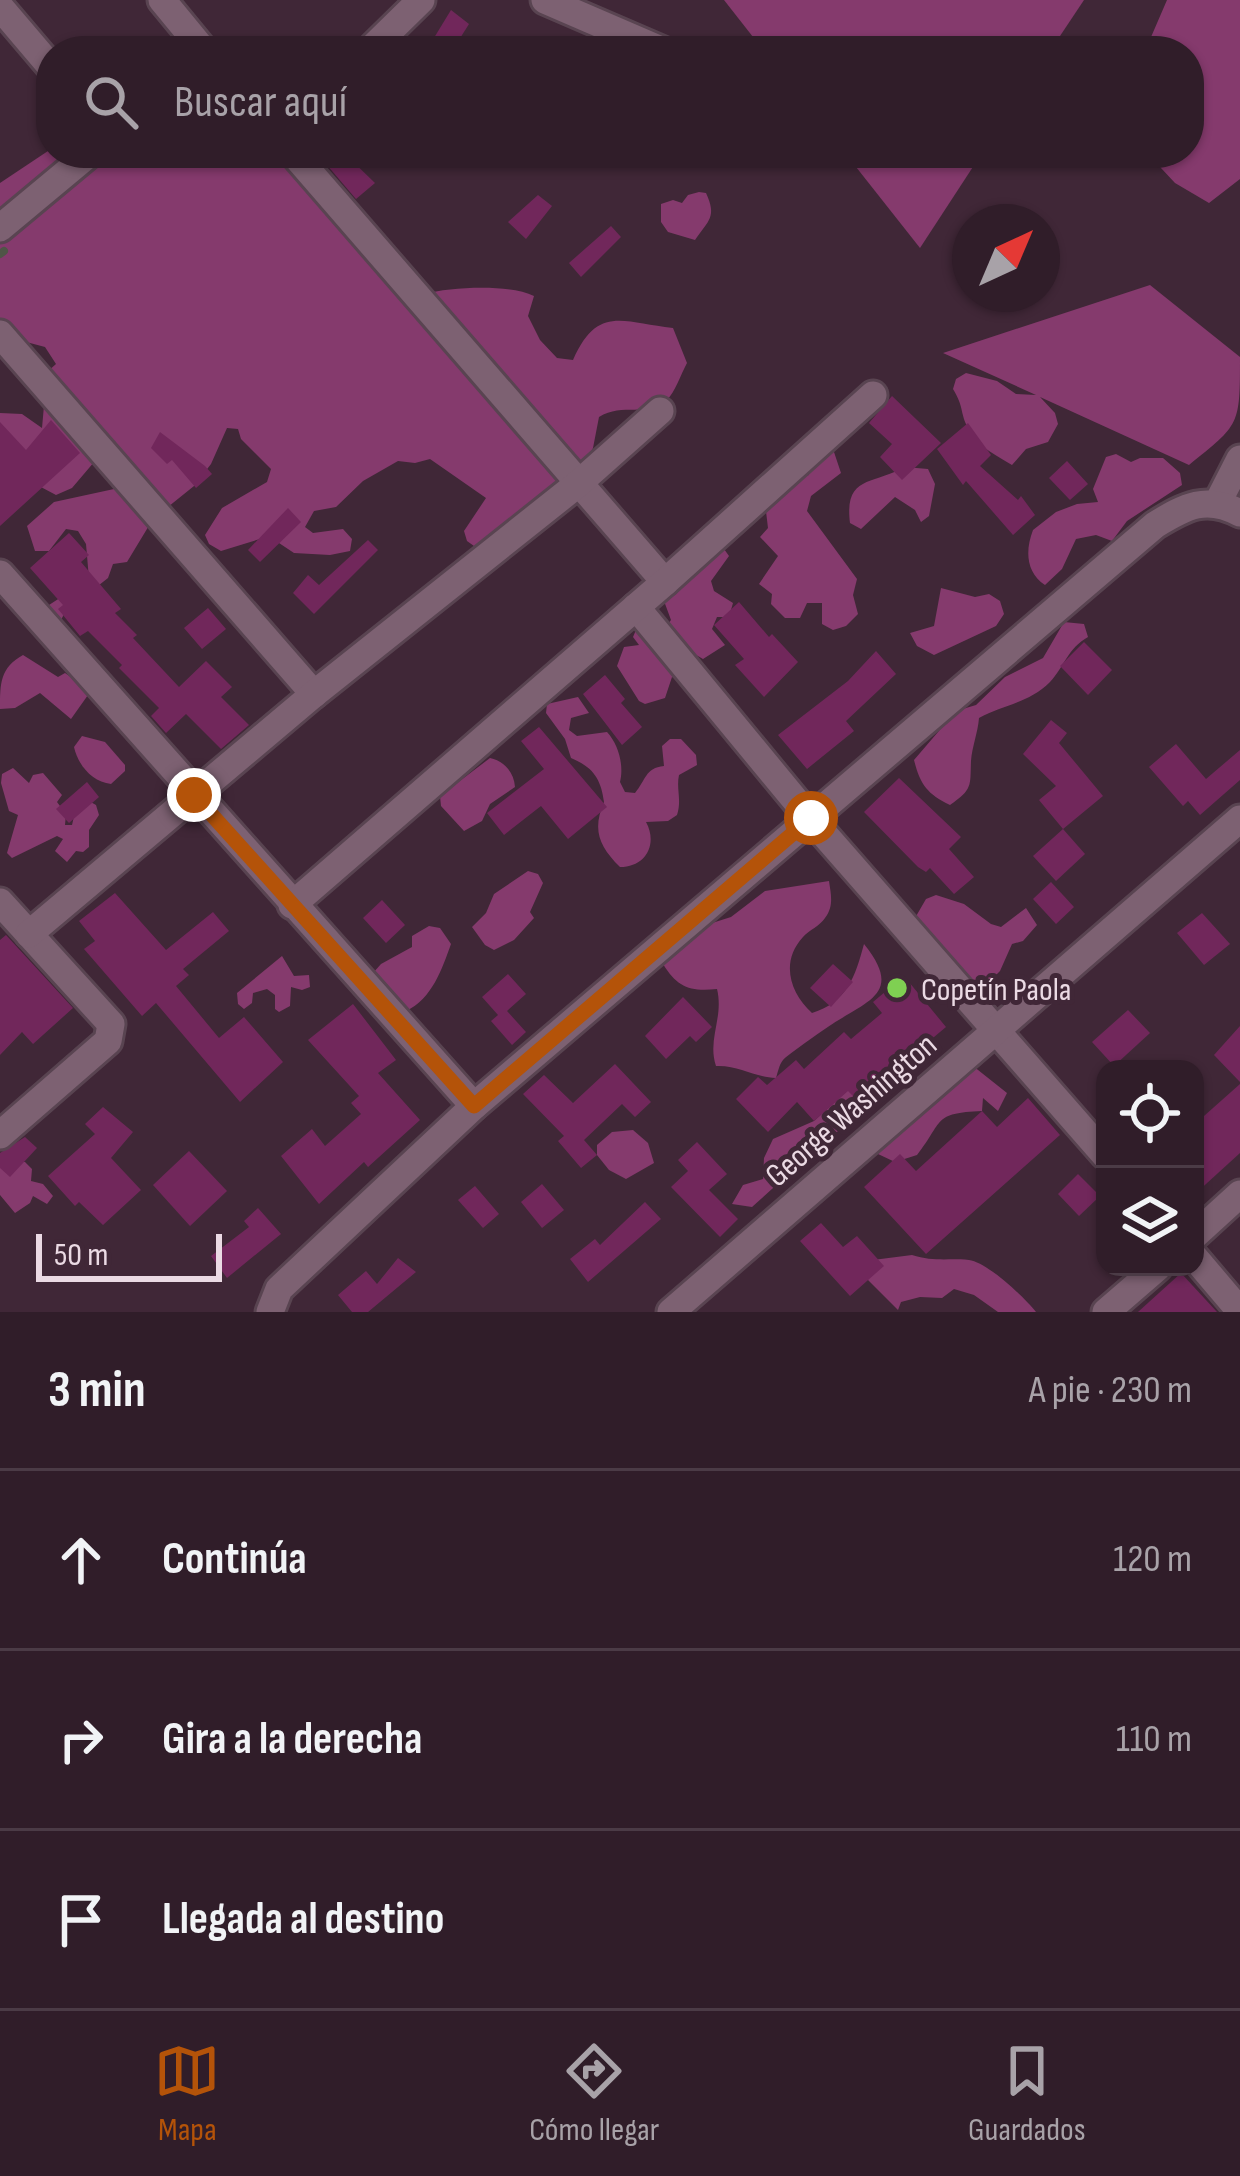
<!DOCTYPE html>
<html lang="es">
<head>
<meta charset="utf-8">
<style>
  body { margin:0; font-family:"Sofia Sans Condensed",sans-serif; background:#3c2a35; color:#f1f3f6 }
  .controls { position:absolute; right:36px; bottom:36px; display:grid; overflow:hidden; border-radius:24px; box-shadow:0 3px 9px #0004 }
  .controls button { width:108px; height:108px; display:grid; place-items:center; padding:0; border:0; border-bottom:3px solid #4b3b46; background:#301d29; color:#f1f3f6; font:60px sans-serif }
  .compass { position:absolute; left:952px; top:204px; width:108px; height:108px; border-radius:50%; background:#301d29; box-shadow:0 3px 9px #0004; rotate:44deg }
  .scale { position:absolute; left:36px; bottom:30px; width:186px; box-sizing:border-box; padding-left:12px; border:6px solid #ebdae4; border-top:0; font-size:33px; line-height:42px; white-space:nowrap; color:#ebdae4; -webkit-text-stroke:9px #402737; paint-order:stroke }
  .stop { position:absolute; width:36px; height:36px; margin:-27px; border:9px solid #b45309; border-radius:50%; background:#fff }
  .stop.end { background:#b45309; border-color:#fff; box-shadow:0 3px 12px #0008 }
  .list { margin:0; padding:0; list-style:none }
  h2 { display:flex; justify-content:space-between; align-items:center; height:156px; margin:0; padding:0 48px; font-size:51px }
  h2 small { font-size:39px; font-weight:400; color:#a8a2a8 }
  .list li { display:grid; grid-template-columns:78px 1fr auto; gap:36px; align-items:center; box-sizing:border-box; height:180px; padding:0 48px; border-top:3px solid #4b3b46 }
  .list b { display:block; font-size:45px; white-space:nowrap }
  .list em { font-size:39px; font-style:normal; color:#a8a2a8 }
  .icon { flex:none; width:66px; height:66px; fill:none; stroke:currentColor; stroke-width:2; stroke-linecap:round; stroke-linejoin:round }
  .map { position:relative; flex:none; width:1240px; height:1312px; overflow:hidden }
  .search { position:absolute; background:#301d29; box-shadow:0 3px 9px #0004; left:36px; right:36px; top:36px; height:132px; display:flex; align-items:center; gap:30px; box-sizing:border-box; padding:0 42px; border-radius:48px; color:#a8a2a8; font-size:45px }
  .sheet { height:696px; background:#301d29 }
  nav { display:flex; justify-content:space-around; align-items:center; box-sizing:border-box; height:168px; border-top:3px solid #4b3b46; background:#301d29; font-size:33px; color:#a8a2a8 }
  nav a { display:grid; justify-items:center; gap:6px }
  nav .on { color:#b45309 }
  .map>svg:first-child { display:block }
  .forest { fill:#853a6d }
  .lines { fill:none; stroke-linecap:round; stroke-linejoin:round }
  .stream { stroke:#4f5547; stroke-width:8 }
  .building { fill:#71275b }
  .minor-casing { stroke:#594451; stroke-width:33 }
  .minor { stroke:#7d6172; stroke-width:27 }
  .route { stroke:#b45309; stroke-width:15 }
  .poi-dot { fill:#7fd052; stroke:#402737; stroke-width:4.5 }
  .labels { text-anchor:middle; stroke-width:10; stroke-linejoin:round; paint-order:stroke }
  .poi-label { font-size:33px; fill:#ebdae4; stroke:#402737; text-anchor:start }
  .street-label { font-size:33px; fill:#ebdae4; stroke:#402737 }
</style>
</head>
<body>
<div class="map">
<svg width="1240" height="1312" viewBox="0 0 1240 1312">
  <rect width="100%" height="100%" fill="#402737"/>
  <g class="forest">
    <path d="M724,0H1084L1050,51H764Z"/>
    <path d="M1167,0H1240V179L1209,203L1175,183L1147,153H1189V51H1145Z"/>
    <path d="M51,149V153H310L424,294C452,287 509,284 534,296L528,316L540,340L557,358L573,360C598,304 623,323 673,328L687,363C681,374 675,392 667,400C647,418 623,402 599,417L593,448L582,472L481,551L467,541L464,531L486,498L430,459L415,463L398,461L363,481L336,507L314,511L305,527L313,533L343,529L352,539L350,551L330,555L294,553L273,539L263,538L221,551L209,544L205,535L222,508L267,482L271,469L241,439L238,429L227,428L211,464L194,486L153,519L127,562L113,564L108,578L65,612L58,626L46,612L49,605L89,579L86,544L78,531L66,529L49,551H35L27,526L54,502L114,489L120,474V449L106,448L72,488L56,495L39,486L0,448V413L22,414L42,428L47,372L56,364L45,347L0,335V183Z"/>
    <path d="M845,153H982L920,248Z"/>
    <path d="M699,192L706,193C717,217 709,220 695,240L668,232L661,222V204L673,200L682,203L688,195Z"/>
    <path d="M1150,285L1240,357C1240,426 1240,424 1189,465L1040,397L1055,413L1058,424L1048,442L1026,449L1012,465C994,454 976,446 967,426C960,412 964,407 953,389L956,379L966,373L997,381L1016,394L1036,395L943,353Z"/>
    <path d="M827,447L833,449L841,473L811,496L807,511L857,579L853,595L858,614L846,626L833,630L822,624V603H807L800,618H785L771,604L772,594L759,584L778,556L760,537L768,528L765,503L800,477L809,475L808,466Z"/>
    <path d="M1116,454L1131,462L1140,458H1163L1180,473L1182,485L1127,521L1112,541L1096,535L1076,539L1062,569L1045,585C1026,572 1025,551 1033,530L1056,512L1077,504L1098,502L1093,489L1106,457Z"/>
    <path d="M905,467L928,469L935,484L929,516L921,522L915,510L895,497L861,529L850,523C844,475 873,485 905,467Z"/>
    <path d="M719,542L729,556L711,581L714,591L733,603L729,617H717L712,629L725,645L703,659L691,652L686,677L678,680L672,677L665,698L645,704L639,701L617,666L624,647L639,645L633,637L639,623L666,627L671,620L664,601L667,590Z"/>
    <path d="M941,588L975,597L989,594L1000,601L1004,614L996,626L934,655L917,646L910,633L934,626Z"/>
    <path d="M1064,622L1084,624L1088,637C1068,648 1064,667 1050,682C1029,703 1003,705 979,718C978,732 972,747 971,761C970,786 973,789 950,805C927,794 920,784 914,760L956,711L976,705L1005,677L1043,658Z"/>
    <path d="M23,655L58,677L65,673L81,684L88,695L71,719L40,693L15,708L0,709C0,683 0,668 23,655Z"/>
    <path d="M578,697L589,713L571,718L569,730L577,736L607,732C619,745 624,766 620,782L625,792L635,793C646,780 645,768 664,766L662,746L670,739H681L696,755L697,765L679,775C676,789 682,800 677,815L668,821L646,822C658,844 646,867 620,867C599,846 592,830 604,802C601,779 593,767 571,758L565,739L546,713L547,704Z"/>
    <path d="M82,736L105,742L125,765V771L111,784C92,782 78,765 74,747Z"/>
    <path d="M490,758C504,761 514,772 515,787L490,804L482,821L464,831L441,806L440,796Z"/>
    <path d="M13,768L29,783L33,775L43,773L62,795L57,802L66,814L65,825H72L76,808L87,800L96,805L99,815L89,830V847L83,852L76,851L67,862L55,851L63,839L57,836L12,858L7,853L18,815L9,811L1,783L2,774Z"/>
    <path d="M528,871L538,874L543,883L530,912L534,918L514,940L494,950L485,945L472,927L486,913L494,894Z"/>
    <path d="M829,881C831,895 834,906 825,918C820,926 809,930 803,937C780,962 790,993 812,1013C847,1002 855,977 864,944C901,990 873,999 837,1021C830,1025 786,1056 783,1060C779,1065 778,1072 776,1078C753,1077 739,1065 716,1066C707,1039 724,1018 717,989C690,992 677,987 663,964L690,930L731,917L765,891Z"/>
    <path d="M936,895L964,904L991,924L1001,927L1026,908L1037,925L1023,941L1012,944L1000,971L986,985L975,983L940,956L941,946L915,918L926,899Z"/>
    <path d="M429,926L440,928L451,944C442,969 432,999 406,1011L373,973L381,964L412,947V936Z"/>
    <path d="M282,956L294,976L309,975L310,987L302,990L291,987L290,1006L279,1012L275,1009V995L267,989L253,993L252,1003L244,1009L238,1004L237,993Z"/>
    <path d="M973,1066L1007,1093L998,1111L983,1098L982,1111C932,1113 944,1121 917,1155L895,1162L878,1154L884,1135Z"/>
    <path d="M868,1084L880,1101L866,1116L809,1147L794,1162L783,1179L752,1207L732,1204L743,1185L763,1179L764,1158L773,1139L814,1121L849,1089Z"/>
    <path d="M633,1130L648,1143L654,1163L626,1179L609,1170L597,1155V1145L612,1132Z"/>
    <path d="M0,1159L25,1162L32,1169L31,1181L43,1184L53,1196L47,1204L33,1196L30,1203L15,1213L0,1195Z"/>
    <path d="M912,1255C933,1262 948,1258 969,1260C987,1262 1024,1297 1036,1312H998L974,1295L954,1289L942,1298L920,1297L901,1302L898,1310L867,1279L873,1260Z"/>
  </g>
  <g class="lines">
    <path class="stream" d="M0,254L4,251"/>
  </g>
  <g class="building">
    <path d="M451,10L469,24L452,51H426Z"/>
    <path d="M327,153H344L375,183L356,199L321,158Z"/>
    <path d="M538,195L552,206L526,239L508,222Z"/>
    <path d="M611,226L621,237L581,277L569,263Z"/>
    <path d="M892,396L941,443L902,480L880,457L892,444L869,423Z"/>
    <path d="M51,420L80,453L0,526V422L26,450Z"/>
    <path d="M968,423L991,455L980,466L1018,500L1021,496L1035,515L1013,535L966,481L963,485L937,449Z"/>
    <path d="M160,432L205,466L212,474L196,488L172,460L167,464L151,448Z"/>
    <path d="M1067,461L1088,484L1070,500L1049,478Z"/>
    <path d="M288,508L301,522L260,562L248,550Z"/>
    <path d="M69,533L89,555L81,562L121,609L115,613L137,635L133,638L179,687L206,661L232,687L221,697L249,725L221,749L186,714L166,733L151,716L159,708L119,668L122,665L88,631L80,636L58,609L63,605L30,568Z"/>
    <path d="M368,540L378,550L314,614L293,593L308,575L319,585Z"/>
    <path d="M739,602L769,637L772,634L798,662L764,697L735,665L744,659L714,625Z"/>
    <path d="M208,608L226,629L202,649L184,628Z"/>
    <path d="M1084,642L1112,670L1088,695L1060,666Z"/>
    <path d="M876,651L896,674L846,721L854,731L807,769L778,735L848,681Z"/>
    <path d="M605,675L625,699L621,703L642,727L622,745L583,694Z"/>
    <path d="M1051,720L1067,733L1059,743L1103,796L1063,829L1039,800L1056,786L1023,754Z"/>
    <path d="M539,727L607,807L568,839L541,806L504,835L487,813L544,769L521,741Z"/>
    <path d="M1176,744L1206,779L1240,750V780L1200,815L1188,801L1183,806L1149,767Z"/>
    <path d="M899,778L961,837L949,849L974,877L954,894L930,868L926,872L918,867L864,812Z"/>
    <path d="M87,782L99,797L69,823L56,809Z"/>
    <path d="M1063,829L1085,854L1056,881L1033,856Z"/>
    <path d="M1051,882L1074,907L1056,924L1033,899Z"/>
    <path d="M115,893L166,950L213,912L229,931L183,969L189,975L176,986L219,1038L244,1017L283,1062L240,1102L156,1003L142,1016L84,949L95,941L79,921Z"/>
    <path d="M382,900L405,925L386,943L363,918Z"/>
    <path d="M1202,913L1230,944L1204,965L1177,933Z"/>
    <path d="M6,935L73,1008L33,1044L22,1032L0,1055V940Z"/>
    <path d="M833,964L853,982L831,1007L810,988Z"/>
    <path d="M508,974L526,994L507,1011L526,1032L512,1045L491,1021L498,1015L482,997Z"/>
    <path d="M904,976L946,1027L903,1063L899,1058L855,1098L848,1091L814,1121L797,1102L768,1132L736,1099L758,1077L767,1085L796,1060L804,1069L844,1032L851,1039L882,1013L873,1002Z"/>
    <path d="M683,997L712,1027L696,1042L690,1036L666,1059L645,1036Z"/>
    <path d="M353,1004L396,1060L378,1073L420,1120L368,1167L364,1162L319,1204L281,1156L312,1129L325,1146L361,1114L351,1103L359,1096L308,1040Z"/>
    <path d="M1128,1010L1150,1033L1114,1066L1092,1042Z"/>
    <path d="M1240,1026V1082L1214,1055Z"/>
    <path d="M615,1064L651,1102L635,1117L622,1104L584,1140L597,1155L581,1168L558,1141L564,1136L523,1094L544,1075L573,1103Z"/>
    <path d="M1240,1084V1153L1195,1194V1124Z"/>
    <path d="M1028,1098L1060,1135L926,1254L864,1187L900,1154L916,1171L982,1111L997,1127Z"/>
    <path d="M103,1107L133,1132L111,1158L141,1190L103,1225L79,1202L75,1206L48,1176L95,1134L85,1124Z"/>
    <path d="M25,1137L37,1148L10,1177L0,1168V1153Z"/>
    <path d="M697,1142L727,1174L709,1190L738,1219L720,1237L671,1187L688,1171L678,1160Z"/>
    <path d="M189,1151L227,1191L190,1226L153,1185Z"/>
    <path d="M1078,1174L1100,1196L1079,1216L1058,1194Z"/>
    <path d="M542,1184L564,1210L542,1228L521,1202Z"/>
    <path d="M475,1186L499,1214L483,1228L458,1200Z"/>
    <path d="M645,1202L661,1219L588,1282L570,1259L595,1239L600,1245Z"/>
    <path d="M258,1208L281,1234L227,1278L211,1256L249,1227L244,1221Z"/>
    <path d="M821,1223L843,1247L857,1236L884,1266L850,1296L800,1241Z"/>
    <path d="M398,1258L416,1272L368,1312H352L338,1295L366,1271L377,1284Z"/>
    <path d="M1181,1273L1217,1312H1138Z"/>
  </g>
  <g class="lines">
    <g class="minor-casing">
      <g id="minor">
        <path d="M162,0L204,51"/>
        <path d="M545,0L663,51"/>
        <path d="M0,7L51,67"/>
        <path d="M369,51L421,0"/>
        <path d="M293,153L665,582"/>
        <path d="M0,228L90,153"/>
        <path d="M0,334L314,694"/>
        <path d="M1218,502L1240,459"/>
        <path d="M0,574L474,1106"/>
        <path d="M636,607L810,818L1105,1155"/>
        <path d="M0,902L111,1024L108,1041L0,1135"/>
        <path d="M292,905L665,582L873,395"/>
        <path d="M29,934L314,694L579,483L660,411"/>
        <path d="M1195,1235L1240,1194"/>
        <path d="M1195,1258L1240,1311"/>
        <path d="M270,1312L279,1289L474,1106L1155,525C1186,506 1206,495 1240,513"/>
        <path d="M671,1312L1240,819"/>
        <path d="M1106,1312L1158,1267"/>
      </g>
    </g>
    <use href="#minor" class="minor"/>
  </g>
  <g class="lines">
    <path class="route" d="M194,795L474,1106L811,818"/>
  </g>
  <circle class="poi-dot" cx="897" cy="988" r="12"/>
  <g class="labels">
    <g class="poi-label">
      <text x="921" y="1000">Copetín Paola</text>
    </g>
    <g class="street-label">
      <text transform="translate(850 1109) rotate(-41)" y="12">George Washington</text>
    </g>
  </g>
</svg>
<div class="controls">
<button><svg class="icon" aria-label="locate" viewBox="0 0 24 24"><circle cx="12" cy="12" r="6"/><path d="M12 2v4M12 18v4M2 12h4M18 12h4"/></svg></button>
<button><svg class="icon" aria-label="layers" viewBox="0 0 24 24"><path d="M12 4l9 5-9 5-9-5zM3 14l9 5 9-5"/></svg></button>
</div>
<svg class="compass" viewBox="-18 -18 36 36"><path d="M0-13l5 13h-10z" fill="#e53935"/><path d="M0 13l5-13h-10z" fill="#a8a2a8"/></svg>
<div class="scale">50 m</div>
<div class="stop" style="left:811px;top:818px"></div>
<div class="stop end" style="left:194px;top:795px"></div>
<div class="search"><svg class="icon" aria-label="search" viewBox="0 0 24 24"><circle cx="10" cy="10" r="6"/><path d="M15 15l6 6"/></svg>Buscar aquí</div>
</div>
<section class="sheet">
<h2>3 min<small>A pie · 230 m</small></h2>
<ul class="list">
<li><svg class="icon" aria-label="ahead" viewBox="0 0 24 24"><path d="M12 20V5M6 11l6-6 6 6"/></svg><div><b>Continúa</b></div><em>120 m</em></li>
<li><svg class="icon" aria-label="right" viewBox="0 0 24 24"><path d="M7 20v-9h11M14 6l5 5-5 5"/></svg><div><b>Gira a la derecha</b></div><em>110 m</em></li>
<li><svg class="icon" aria-label="arrive" viewBox="0 0 24 24"><path d="M6 21V4h12l-3 4 3 4H6"/></svg><div><b>Llegada al destino</b></div></li>
</ul>
</section>
<nav>
<a class="on"><svg class="icon" aria-label="map" viewBox="0 0 24 24"><path d="M3 6l6-2 6 2 6-2v14l-6 2-6-2-6 2zM9 4v14M15 6v14"/></svg>Mapa</a>
<a><svg class="icon" aria-label="directions" viewBox="0 0 24 24"><path d="M12 3l9 9-9 9-9-9zM9 14v-3h6M13 9l2 2-2 2"/></svg>Cómo llegar</a>
<a><svg class="icon" aria-label="saved" viewBox="0 0 24 24"><path d="M7 4h10v16l-5-4-5 4z"/></svg>Guardados</a>
</nav>
</body>
</html>
